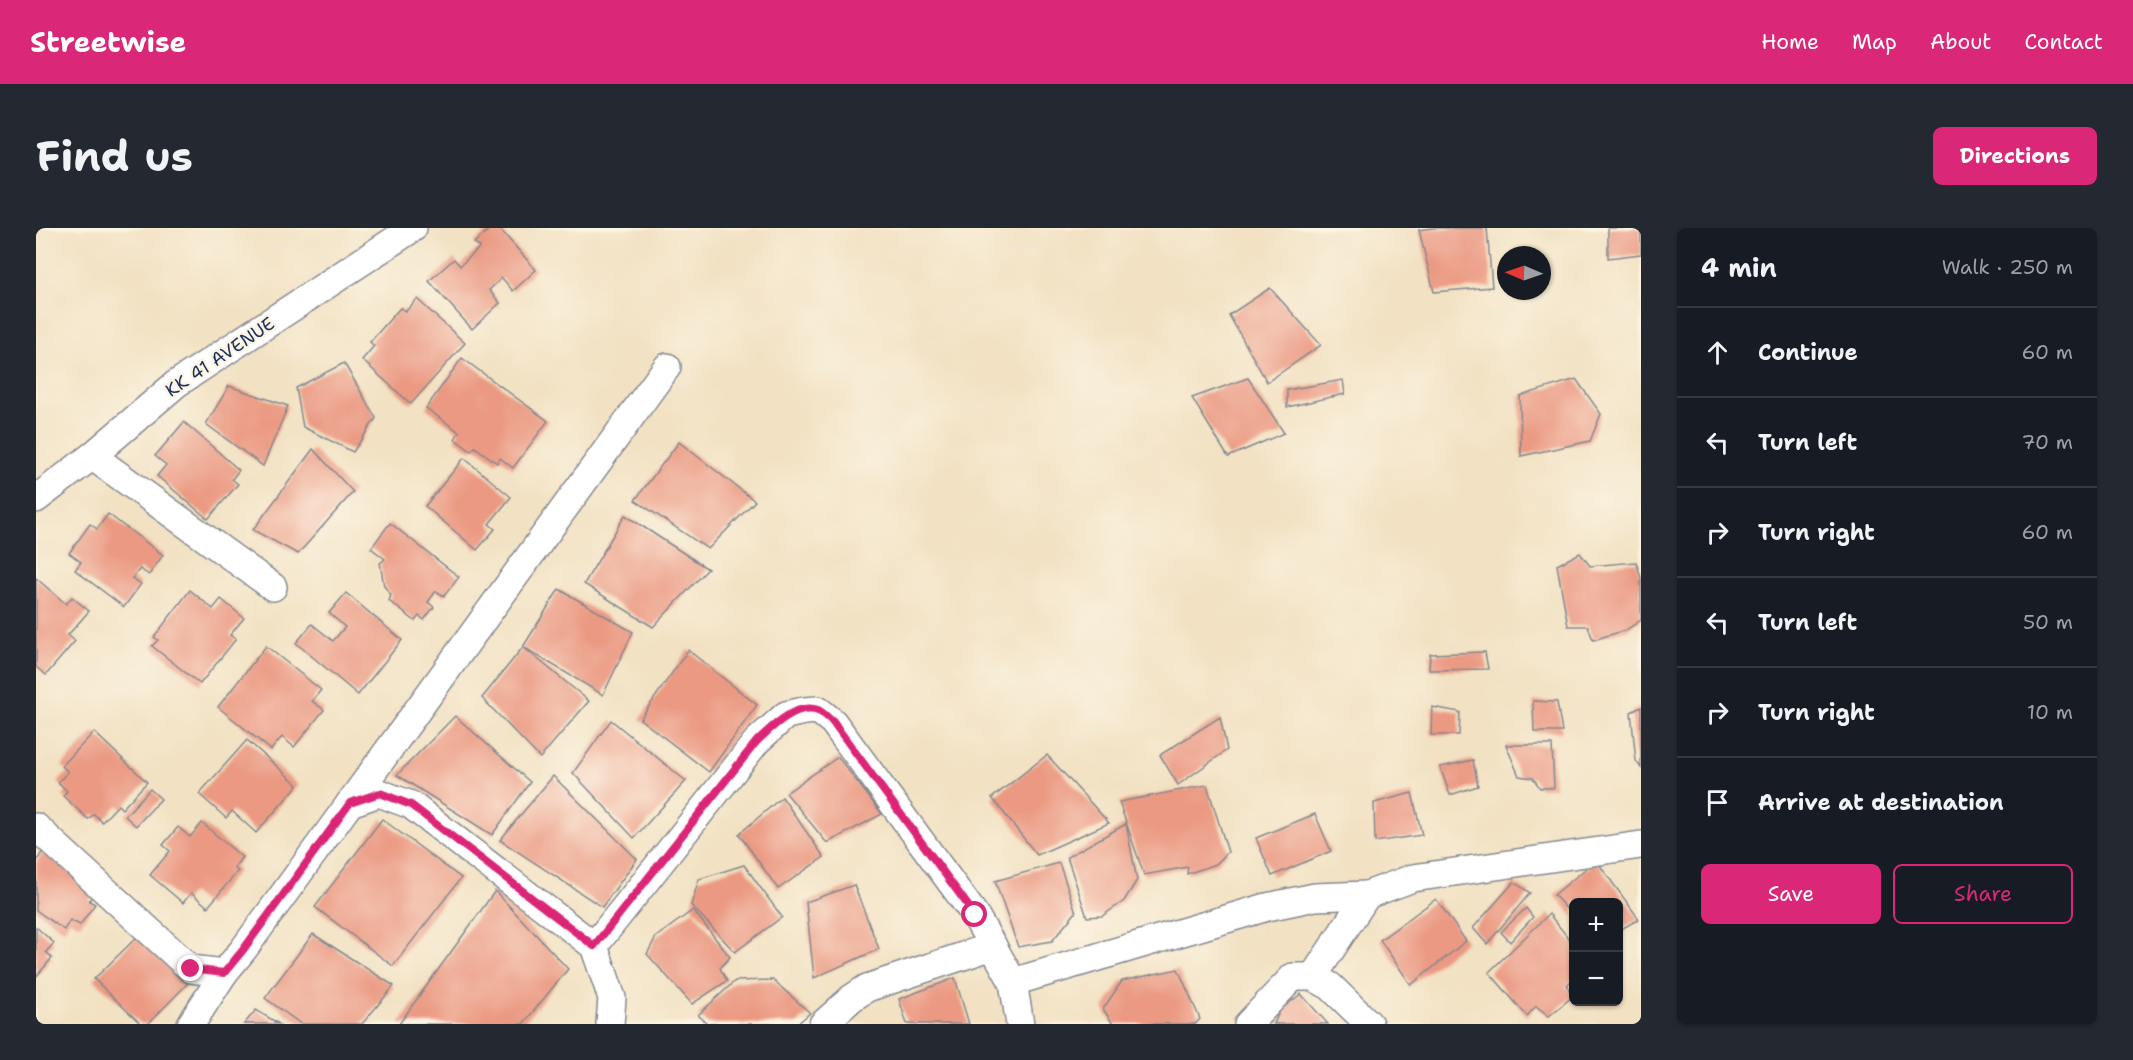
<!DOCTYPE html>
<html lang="en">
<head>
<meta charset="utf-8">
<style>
  body { margin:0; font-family:"Shantell Sans",sans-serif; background:#242831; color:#f1f3f6 }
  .controls { position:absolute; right:18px; bottom:18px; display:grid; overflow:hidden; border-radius:9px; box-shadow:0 2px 4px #0004 }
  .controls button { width:54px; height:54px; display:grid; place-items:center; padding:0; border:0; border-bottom:2px solid #363941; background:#171b24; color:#f1f3f6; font:30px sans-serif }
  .compass { position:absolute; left:1461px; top:18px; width:54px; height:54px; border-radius:50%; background:#171b24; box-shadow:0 2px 4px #0004; rotate:272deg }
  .stop { position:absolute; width:18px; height:18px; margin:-14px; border:4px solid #db2777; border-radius:50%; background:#fff }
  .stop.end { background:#db2777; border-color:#fff; box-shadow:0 2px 6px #0008 }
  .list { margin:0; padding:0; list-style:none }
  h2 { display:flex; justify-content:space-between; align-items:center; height:78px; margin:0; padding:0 24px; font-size:26px }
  h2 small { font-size:20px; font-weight:400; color:#9ea1a6 }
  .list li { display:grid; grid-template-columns:39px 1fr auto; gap:18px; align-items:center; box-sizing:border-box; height:90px; padding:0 24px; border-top:2px solid #363941 }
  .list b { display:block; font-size:22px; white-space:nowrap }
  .list em { font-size:20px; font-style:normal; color:#9ea1a6 }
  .actions { display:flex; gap:12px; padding:18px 24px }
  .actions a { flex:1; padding:14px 0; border:2px solid #db2777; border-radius:9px; text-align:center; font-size:21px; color:#db2777 }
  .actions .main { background:#db2777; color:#fff }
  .icon { flex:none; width:33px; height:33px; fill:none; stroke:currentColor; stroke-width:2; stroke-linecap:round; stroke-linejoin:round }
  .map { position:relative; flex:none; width:1605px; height:796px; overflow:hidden; border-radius:9px }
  header { display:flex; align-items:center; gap:36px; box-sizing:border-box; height:84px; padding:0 30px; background:#db2777; color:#fff }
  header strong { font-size:28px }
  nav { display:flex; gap:33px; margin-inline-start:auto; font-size:21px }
  .intro { display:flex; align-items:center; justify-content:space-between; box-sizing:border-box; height:144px; padding:0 36px }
  h1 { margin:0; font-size:42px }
  .button { padding:15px 27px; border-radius:9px; background:#db2777; color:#fff; font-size:21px; font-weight:700 }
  main { display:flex; gap:36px; padding:0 36px }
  aside { flex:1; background:#171b24; border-radius:9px; box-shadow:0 2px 4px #0004 }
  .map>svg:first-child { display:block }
  .building { fill:#eb9982 }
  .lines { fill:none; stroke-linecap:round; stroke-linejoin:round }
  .minor-casing { stroke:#868890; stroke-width:30 }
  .minor { stroke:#fff; stroke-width:27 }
  .route { stroke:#db2777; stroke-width:8 }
  .labels { text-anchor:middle; stroke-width:5; stroke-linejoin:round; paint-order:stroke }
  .street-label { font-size:18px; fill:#1b2f5e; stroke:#fcf5e5 }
</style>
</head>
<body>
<header>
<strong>Streetwise</strong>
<nav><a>Home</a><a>Map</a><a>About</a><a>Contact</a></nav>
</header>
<div class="intro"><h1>Find us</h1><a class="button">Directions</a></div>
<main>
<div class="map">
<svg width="1605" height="796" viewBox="0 0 1605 796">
  <rect width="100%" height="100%" fill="#fcf5e5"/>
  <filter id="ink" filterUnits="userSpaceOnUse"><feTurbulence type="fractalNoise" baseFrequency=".0167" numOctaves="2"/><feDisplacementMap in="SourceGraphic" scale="12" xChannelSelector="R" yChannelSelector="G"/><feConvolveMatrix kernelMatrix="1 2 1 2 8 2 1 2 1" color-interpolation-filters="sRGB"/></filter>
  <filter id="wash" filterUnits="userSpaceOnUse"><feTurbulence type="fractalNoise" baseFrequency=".008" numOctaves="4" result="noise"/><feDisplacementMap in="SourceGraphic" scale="24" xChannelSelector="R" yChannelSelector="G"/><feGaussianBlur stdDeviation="1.35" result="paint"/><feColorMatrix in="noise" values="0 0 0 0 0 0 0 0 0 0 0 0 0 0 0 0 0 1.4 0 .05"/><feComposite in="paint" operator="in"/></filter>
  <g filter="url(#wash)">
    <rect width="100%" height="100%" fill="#f2e1c2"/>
    <g id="blocks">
      <g class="building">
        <path d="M455,0H463L500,42L477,63L466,50L453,62L464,75L436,101L393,53L418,31L424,38L444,19L438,15Z"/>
        <path d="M1397,0H1451L1456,59L1398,64L1383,2Z"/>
        <path d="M1572,0H1605V26L1572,30Z"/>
        <path d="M1234,60L1285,117L1231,154L1193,87Z"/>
        <path d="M381,71L429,115L375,176L326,132L338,118L334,114L364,80L370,83Z"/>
        <path d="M426,130L512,193L477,240L464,230L461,235L439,219L435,223L419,211L423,204L390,180Z"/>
        <path d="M308,135L340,190L317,224L267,199L260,160Z"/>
        <path d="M1212,150L1248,205L1192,229L1156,170Z"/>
        <path d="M1540,151L1565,186L1554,213L1485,228L1484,168Z"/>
        <path d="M1307,152L1309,166L1251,179V162Z"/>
        <path d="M193,158L252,178L227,238L170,196Z"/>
        <path d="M148,194L203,242L196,251L202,256L172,291L121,248L130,237L119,228Z"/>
        <path d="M643,214L719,273L672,321L599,272Z"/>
        <path d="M277,221L317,264L262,326L217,302Z"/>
        <path d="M428,230L475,269L453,296L459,301L441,322L389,278Z"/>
        <path d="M72,286L127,327L113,347L104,341L96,350L105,356L88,379L39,342L45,334L33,325L54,296L61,301Z"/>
        <path d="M589,287L672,341L617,399L548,356Z"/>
        <path d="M354,295L423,349L408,368L400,363L392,374L398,379L388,392L383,388L379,393L353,373L355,367L348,358L344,335L349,331L335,320Z"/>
        <path d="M1544,325L1554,338L1600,334L1605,350V392L1590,402L1557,412L1552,398H1532L1521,337Z"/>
        <path d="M0,350L30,376L36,369L53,383L32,407L39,413L10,447L0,439Z"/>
        <path d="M523,361L597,404L567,467L487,419L553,473L504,530L446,470L487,419Z"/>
        <path d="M154,362L177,381L185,371L208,390L194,407L200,411L164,456L116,418L122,412L118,409Z"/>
        <path d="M310,365L366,412L322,467L260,415L276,396L297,413L309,399L293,385Z"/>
        <path d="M230,418L285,462L276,473L288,482L258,519L246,509L235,522L182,479Z"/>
        <path d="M652,422L721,477L673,544L604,491Z"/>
        <path d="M1449,424L1452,441L1393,442L1394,426Z"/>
        <path d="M1497,473L1521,474L1526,504H1498Z"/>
        <path d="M1396,479L1424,484L1423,507H1395Z"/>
        <path d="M1605,479V540L1600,533L1595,484Z"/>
        <path d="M419,488L494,554L456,607L361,547Z"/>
        <path d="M1184,489L1191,522L1142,557L1124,527Z"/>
        <path d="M575,492L650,553L598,610L537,545Z"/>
        <path d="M58,504L111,554L86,581L82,577L66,594L58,586L52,591L27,568L31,563L22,554L32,544L26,538Z"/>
        <path d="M211,512L262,557L220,605L196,583L190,590L163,566Z"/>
        <path d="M1470,517H1516L1518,560H1504L1497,550L1483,548Z"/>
        <path d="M1011,527L1073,595L1001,627L956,570Z"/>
        <path d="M802,529L846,586L791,615L750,565Z"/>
        <path d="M1437,532L1442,558L1414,567L1404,539Z"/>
        <path d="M517,548L601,631L566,679L464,612Z"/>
        <path d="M1171,557L1192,624L1180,636L1151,646L1152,639L1108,647L1083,574Z"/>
        <path d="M114,561L125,571L100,598L89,588Z"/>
        <path d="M1376,565L1386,607L1339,614L1338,575Z"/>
        <path d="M746,569L788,629L742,661L703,606Z"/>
        <path d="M1279,586L1295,623L1236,648L1220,610Z"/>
        <path d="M346,591L425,650L357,738L279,679Z"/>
        <path d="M166,595L206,629L198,640L202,643L172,679L155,665L147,675L114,647L134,623L127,617L142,599L154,609Z"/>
        <path d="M1090,596L1101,652L1088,673L1066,688L1051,689L1031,629Z"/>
        <path d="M6,624L60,661L53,673L59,676L44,697L34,692L28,702L0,682V635Z"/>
        <path d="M1560,632L1603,691L1582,703V674H1538V689L1518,667Z"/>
        <path d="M1023,635L1040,684L1016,713L982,719L959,653Z"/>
        <path d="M708,637L746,689L699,724L655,677L663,651Z"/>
        <path d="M1478,654L1494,665L1451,716L1437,700Z"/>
        <path d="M818,657L843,721L778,750L770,674Z"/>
        <path d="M459,663L532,741L487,796H363Z"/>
        <path d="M1400,671L1430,713L1375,757L1344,712Z"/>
        <path d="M1490,680L1497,689L1474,714L1465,704Z"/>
        <path d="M657,682L694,729L684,740L691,753L656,776L611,726L620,709Z"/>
        <path d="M1513,686L1538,717V750L1531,757L1536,769L1513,788L1500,778L1491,788L1453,744Z"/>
        <path d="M0,699L18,715L10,724L16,730L0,749Z"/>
        <path d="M277,706L358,758L326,796H265L229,770Z"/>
        <path d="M103,707L152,755L112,796H105L58,751Z"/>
        <path d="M1142,741L1164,791L1159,796H1077L1067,781L1086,753Z"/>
        <path d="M919,750L933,796H871L863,771Z"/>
        <path d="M737,752L774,785L761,796H672L662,787L699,753Z"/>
        <path d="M1265,766L1292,796H1238L1244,782Z"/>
        <path d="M220,782L243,796H208Z"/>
      </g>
    </g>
  </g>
  <g filter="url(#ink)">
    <use href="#blocks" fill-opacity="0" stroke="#868890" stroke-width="1.5"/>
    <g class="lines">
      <g class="minor-casing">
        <g id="minor">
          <path d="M56,228L237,359"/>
          <path d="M0,271L56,228L140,156L377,0"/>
          <path d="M314,575L631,139"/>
          <path d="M0,599L155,741L188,745L207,722L314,575L343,565L375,577L558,718L576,770L574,796"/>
          <path d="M558,718L721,513L750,487L768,483L782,482L797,494L939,687L977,754L984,796"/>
          <path d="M1277,749L1331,667L1377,650L1605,617"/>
          <path d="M977,754L1231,679L1279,669L1331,667"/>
          <path d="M155,796L188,745"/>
          <path d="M787,796L816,770L831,760L957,718"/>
          <path d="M1212,796L1257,749H1277L1294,758L1333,796"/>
        </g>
      </g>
      <use href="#minor" class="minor"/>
    </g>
  </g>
  <g class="lines" filter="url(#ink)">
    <path class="route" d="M155,741L188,745L207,722L314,575L344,565L375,577L558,718L721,513C735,500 760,474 782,482C787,484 793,491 797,494L939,687"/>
  </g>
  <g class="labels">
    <g class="street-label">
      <text transform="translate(184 129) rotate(-34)" y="6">KK 41 AVENUE</text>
    </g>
  </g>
</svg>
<div class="controls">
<button>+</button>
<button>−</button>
</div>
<svg class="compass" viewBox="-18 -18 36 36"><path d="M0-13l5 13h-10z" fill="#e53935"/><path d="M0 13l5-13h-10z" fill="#9ea1a6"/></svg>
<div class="stop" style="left:939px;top:687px"></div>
<div class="stop end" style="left:155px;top:741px"></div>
</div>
<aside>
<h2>4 min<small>Walk · 250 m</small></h2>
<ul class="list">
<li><svg class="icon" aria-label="ahead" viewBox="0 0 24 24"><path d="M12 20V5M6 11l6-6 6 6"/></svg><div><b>Continue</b></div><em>60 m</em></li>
<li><svg class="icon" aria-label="left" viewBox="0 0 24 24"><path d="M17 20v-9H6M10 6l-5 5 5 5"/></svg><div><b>Turn left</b></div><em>70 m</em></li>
<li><svg class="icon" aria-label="right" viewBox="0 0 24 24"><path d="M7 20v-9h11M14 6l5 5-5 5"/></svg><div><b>Turn right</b></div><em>60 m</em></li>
<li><svg class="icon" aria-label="left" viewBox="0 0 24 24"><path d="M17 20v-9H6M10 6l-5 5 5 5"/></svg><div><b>Turn left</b></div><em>50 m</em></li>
<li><svg class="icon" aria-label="right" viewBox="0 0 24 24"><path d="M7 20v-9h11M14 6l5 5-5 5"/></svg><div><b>Turn right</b></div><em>10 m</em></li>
<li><svg class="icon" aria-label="arrive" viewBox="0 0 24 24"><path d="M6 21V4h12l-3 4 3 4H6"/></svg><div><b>Arrive at destination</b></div></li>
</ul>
<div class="actions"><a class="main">Save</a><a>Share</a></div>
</aside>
</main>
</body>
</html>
